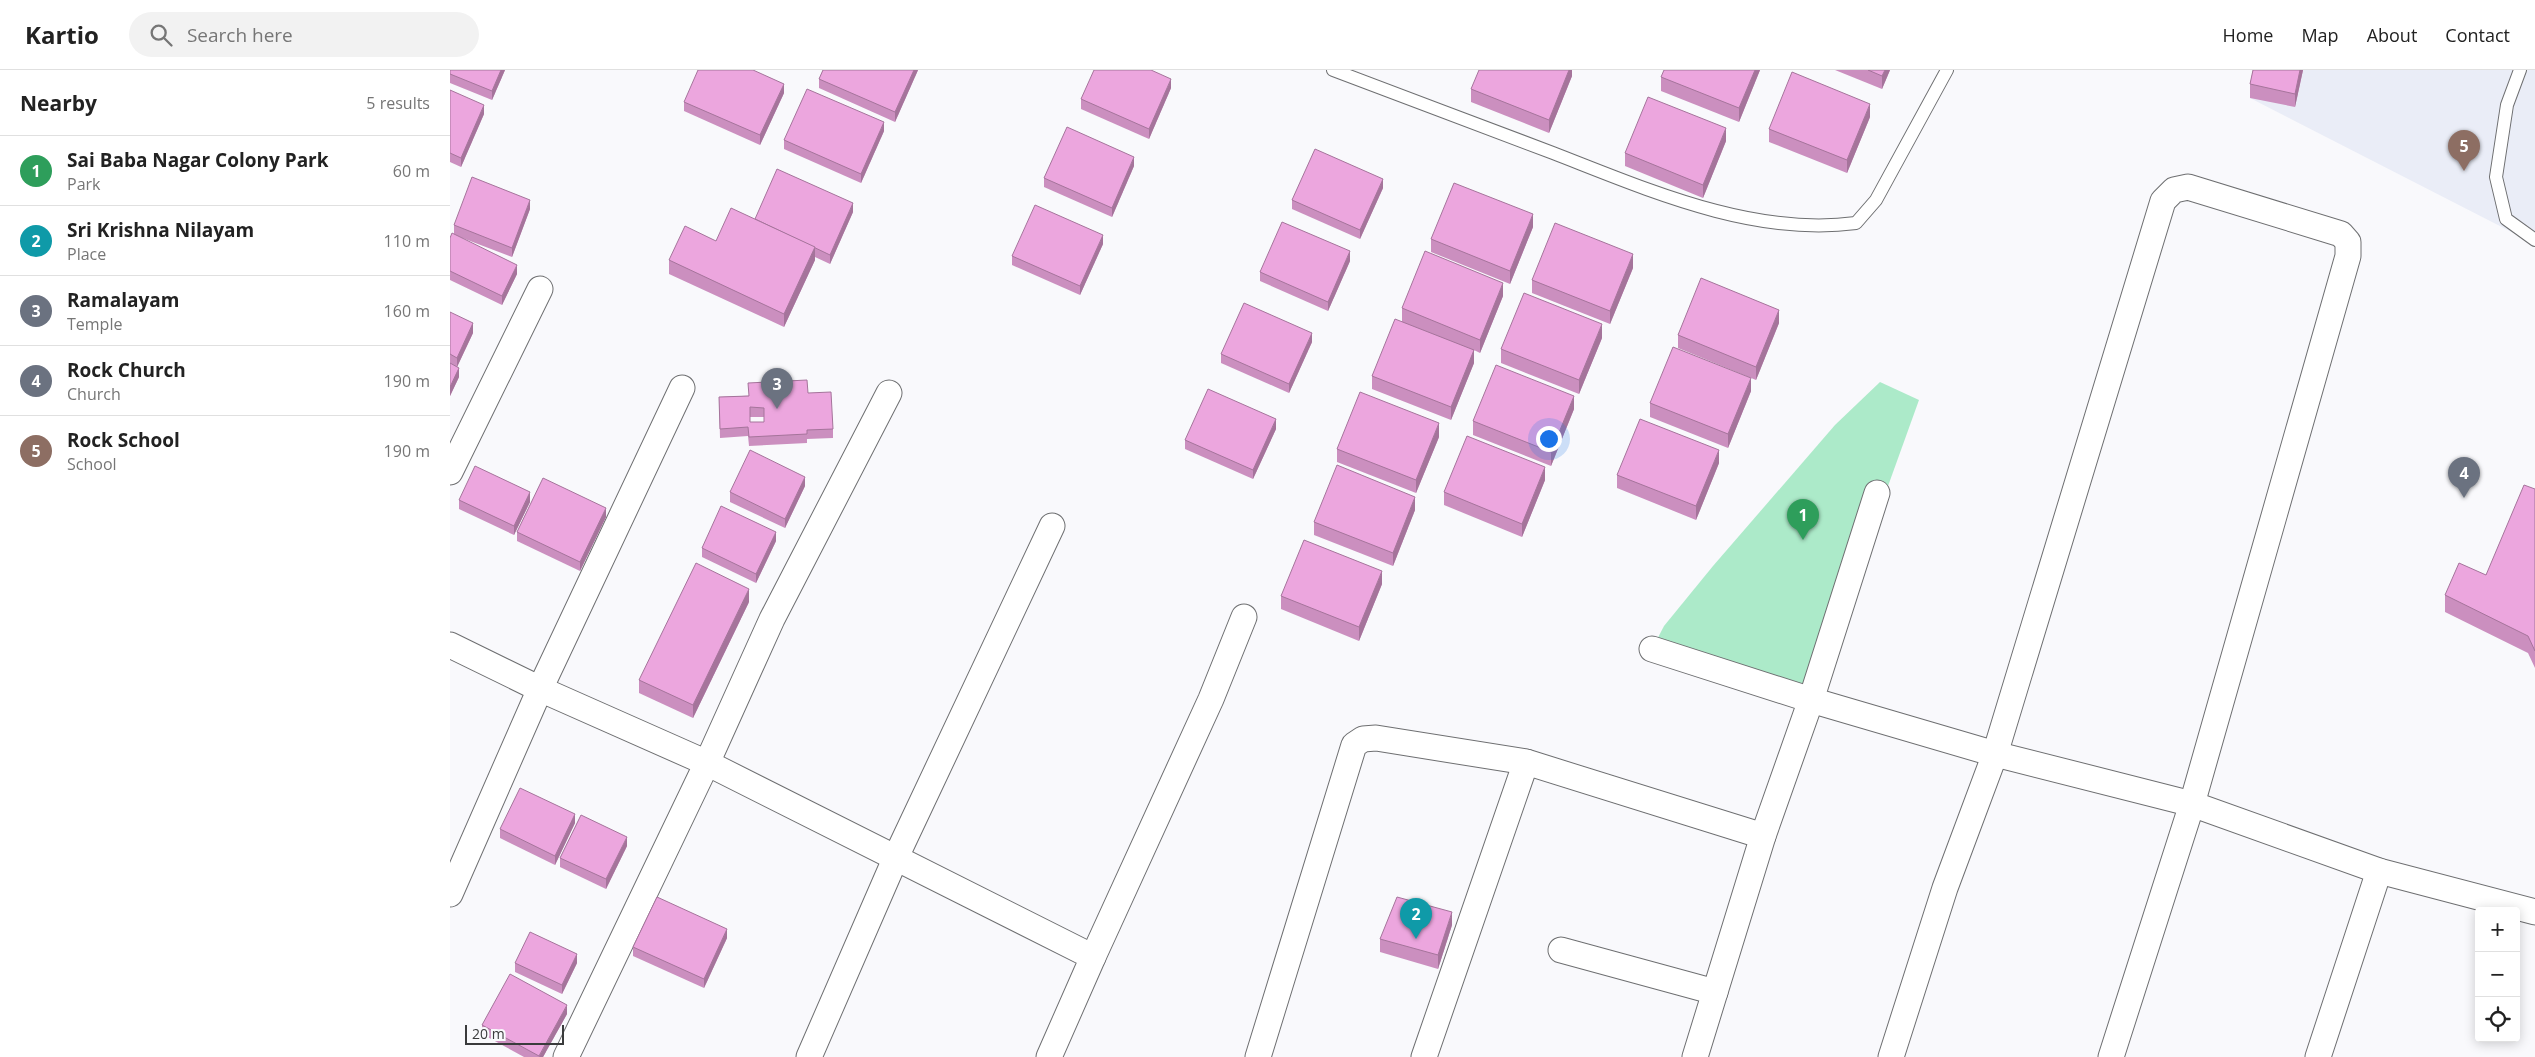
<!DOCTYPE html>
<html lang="en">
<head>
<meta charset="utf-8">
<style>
  body { margin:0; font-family:"Open Sans",sans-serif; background:#f2f2f2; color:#222 }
  .controls { position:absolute; right:15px; bottom:15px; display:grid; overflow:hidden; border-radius:5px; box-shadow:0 2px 12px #0003 }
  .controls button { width:45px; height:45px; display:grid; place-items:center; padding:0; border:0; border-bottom:1px solid #e0e0e0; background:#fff; color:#222; font:25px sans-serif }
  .scale { position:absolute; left:15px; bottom:12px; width:99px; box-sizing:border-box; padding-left:5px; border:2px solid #3a3b3c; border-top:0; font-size:14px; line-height:18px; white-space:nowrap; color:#3a3b3c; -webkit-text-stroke:4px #f9f9fc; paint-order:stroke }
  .you { position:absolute; left:1098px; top:368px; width:18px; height:18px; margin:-12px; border:4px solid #fff; border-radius:50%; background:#1a73e8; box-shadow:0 0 0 8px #1a73e833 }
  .badge { display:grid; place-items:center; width:32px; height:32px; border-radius:50%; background:#7c3aed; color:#fff; font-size:16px; font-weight:700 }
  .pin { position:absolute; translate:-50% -41px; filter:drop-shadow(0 1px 2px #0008) }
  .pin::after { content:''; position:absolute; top:26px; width:18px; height:15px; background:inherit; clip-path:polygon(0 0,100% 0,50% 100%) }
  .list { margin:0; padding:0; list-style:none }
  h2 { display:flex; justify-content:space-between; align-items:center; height:65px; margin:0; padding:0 20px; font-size:21px }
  h2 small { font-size:16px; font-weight:400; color:#767676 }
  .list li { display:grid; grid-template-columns:32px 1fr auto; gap:15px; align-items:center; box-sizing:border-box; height:70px; padding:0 20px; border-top:1px solid #e0e0e0 }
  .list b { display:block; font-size:19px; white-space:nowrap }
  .list p { margin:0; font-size:16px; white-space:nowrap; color:#767676 }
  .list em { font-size:16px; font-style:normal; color:#767676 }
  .icon { flex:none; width:28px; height:28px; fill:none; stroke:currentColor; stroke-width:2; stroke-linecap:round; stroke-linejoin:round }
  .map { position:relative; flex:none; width:2085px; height:987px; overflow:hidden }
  header { display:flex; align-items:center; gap:30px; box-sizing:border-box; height:70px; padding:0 25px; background:#fff; border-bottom:1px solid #e0e0e0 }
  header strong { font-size:24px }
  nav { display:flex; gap:28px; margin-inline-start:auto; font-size:18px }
  .search { width:350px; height:45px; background:#f2f2f2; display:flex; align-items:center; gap:12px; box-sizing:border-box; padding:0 18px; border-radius:28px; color:#767676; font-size:19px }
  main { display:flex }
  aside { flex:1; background:#fff }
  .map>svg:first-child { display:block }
  .built { fill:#eaedf7 }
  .green { fill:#aceac9 }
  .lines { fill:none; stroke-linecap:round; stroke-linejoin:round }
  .lane-casing { stroke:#6e6f71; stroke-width:14 }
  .street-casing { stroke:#6e6f71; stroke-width:27 }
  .lane { stroke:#fff; stroke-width:12 }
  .street { stroke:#fff; stroke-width:25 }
  .wall { fill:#cb8fbf; fill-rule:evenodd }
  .shaded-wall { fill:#a5749b }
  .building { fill:#eca6de; stroke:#a5749b; fill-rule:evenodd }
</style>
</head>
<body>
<header>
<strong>Kartio</strong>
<div class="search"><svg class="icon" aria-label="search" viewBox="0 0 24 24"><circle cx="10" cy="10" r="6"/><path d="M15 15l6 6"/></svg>Search here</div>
<nav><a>Home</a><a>Map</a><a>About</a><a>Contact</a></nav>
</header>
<main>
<aside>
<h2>Nearby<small>5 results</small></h2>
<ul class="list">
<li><span class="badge" style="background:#2e9e5b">1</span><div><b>Sai Baba Nagar Colony Park</b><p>Park</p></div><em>60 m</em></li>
<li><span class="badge" style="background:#0f9aa8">2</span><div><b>Sri Krishna Nilayam</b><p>Place</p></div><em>110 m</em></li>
<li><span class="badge" style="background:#6b7280">3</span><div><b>Ramalayam</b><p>Temple</p></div><em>160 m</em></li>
<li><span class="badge" style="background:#6b7280">4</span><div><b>Rock Church</b><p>Church</p></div><em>190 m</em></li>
<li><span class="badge" style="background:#8d6e63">5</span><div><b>Rock School</b><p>School</p></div><em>190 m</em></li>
</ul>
</aside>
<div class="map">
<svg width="2085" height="987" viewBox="0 0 2085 987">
  <rect width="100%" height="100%" fill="#f9f9fc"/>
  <path class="built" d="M1804,0H2085V174L1800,28Z"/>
  <path class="green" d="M1430,312L1469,330L1361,630L1202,579L1214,556L1263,496L1385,355Z"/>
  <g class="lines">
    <g class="lane-casing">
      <g id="lane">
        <path d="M883,0C956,28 1030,55 1103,83C1196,119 1303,167 1406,153L1426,130L1497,0"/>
        <path d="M2070,0L2057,35L2046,107L2056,149L2085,170"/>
      </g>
    </g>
    <g class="street-casing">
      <g id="street">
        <path d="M0,402L90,219"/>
        <path d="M0,575L90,619L257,693L643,887L599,987"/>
        <path d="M1202,579L1361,630L1545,684L1742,734L1929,801L2085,842"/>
        <path d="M0,824L90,619L232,318"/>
        <path d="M1111,880L1265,922"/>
        <path d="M643,887L761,629L794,547"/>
        <path d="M116,987L257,693L322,549L439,323"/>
        <path d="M359,987L446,787L602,456"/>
        <path d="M808,987L904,675L913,669L926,668L1076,692L1313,766"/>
        <path d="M974,987L1076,692"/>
        <path d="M1245,987L1313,766L1361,630L1427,423"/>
        <path d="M1441,987L1495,818L1545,684L1713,131L1724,120L1738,117L1891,164L1898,172V186L1742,734L1661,987"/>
        <path d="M1868,987L1929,801"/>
      </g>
    </g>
    <use href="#lane" class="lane"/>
    <use href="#street" class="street"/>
  </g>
  <g class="wall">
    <path d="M0,0H55L42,30L0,13Z"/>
    <path d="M373,0H468L445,52L369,18V9Z"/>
    <path d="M1122,0V6L1099,63L1021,32V19Z"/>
    <path d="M1310,0L1289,52L1211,21V7Z"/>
    <path d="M1385,0H1440L1432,19Z"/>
    <path d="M1803,0H1853L1845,37L1800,28V14Z"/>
    <path d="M721,18L699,69L631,39V29Z"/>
    <path d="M0,20L34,44L11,97L0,92Z"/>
    <path d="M334,23L310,75L234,41V32Z"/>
    <path d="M1420,47L1397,103L1319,72V59Z"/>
    <path d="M434,61L411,113L334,79V70Z"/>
    <path d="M1276,71L1253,128L1175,96V83Z"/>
    <path d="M684,96L662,147L594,117V108Z"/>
    <path d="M933,118L910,169L842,139V130Z"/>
    <path d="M80,139L62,187L7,166L67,204L52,235L0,210V168L4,164V155Z"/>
    <path d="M403,142L380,194L365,187V190L334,257L219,204V190L266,171L305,149Z"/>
    <path d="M1083,157L1060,214L981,182V169Z"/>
    <path d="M653,174L630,225L562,195V186Z"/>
    <path d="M900,191L878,241L810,211V202Z"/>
    <path d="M1183,198L1160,254L1082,223V210Z"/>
    <path d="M1053,226L1030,283L1024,280V293L1001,350L922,319V306L952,251V238Z"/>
    <path d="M0,242L23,263L7,297L9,307L0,326Z"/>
    <path d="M1329,253L1306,310L1228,278V265Z"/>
    <path d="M1152,268L1129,324L1051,293V279Z"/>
    <path d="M862,272L839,323L771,293V284Z"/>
    <path d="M1301,321L1278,378L1200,347V333Z"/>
    <path d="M358,323L383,359V368L357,369V373L299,376L298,366L270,368L269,327ZM300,347H314V352H300Z"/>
    <path d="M1124,339L1101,396L1023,365V351Z"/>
    <path d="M826,359L803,409L735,379V370Z"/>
    <path d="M989,367L966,423L887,392V379Z"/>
    <path d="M1269,393L1246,450L1167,418V405Z"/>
    <path d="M1095,410L1072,467L994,435V422Z"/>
    <path d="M355,416L335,458L280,432V422Z"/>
    <path d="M2085,419V598L2078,583L1995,542V525L2036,505Z"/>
    <path d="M9,430L80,432L64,465L9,439Z"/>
    <path d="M965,440L943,496L864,465V452Z"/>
    <path d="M156,447L130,501L67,471V462Z"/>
    <path d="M326,471L306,513L252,487V478Z"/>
    <path d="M932,514L909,571L831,539V526Z"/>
    <path d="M299,532L243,648L189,623V610Z"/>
    <path d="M125,753L105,795L50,768V759Z"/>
    <path d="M177,776L156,819L110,797V788Z"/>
    <path d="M1002,855L988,899L930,882V869Z"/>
    <path d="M277,868L254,918L183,886V877Z"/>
    <path d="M65,893H127L112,924L65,902Z"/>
    <path d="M117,944L93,987H74L32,964V955Z"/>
  </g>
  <g class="shaded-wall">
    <path d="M51,0H55L42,30V21Z"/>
    <path d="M464,0H468L445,52V42Z"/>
    <path d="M1119,0H1122V6L1099,63V50Z"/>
    <path d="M1305,0H1310L1289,52V38Z"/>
    <path d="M1435,0H1440L1432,19V6Z"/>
    <path d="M1850,0H1853L1845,37V24Z"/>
    <path d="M721,9V18L699,69V59Z"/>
    <path d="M334,14V23L310,75V65Z"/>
    <path d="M1420,34V47L1397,103V90Z"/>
    <path d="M34,35V44L11,97V88Z"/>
    <path d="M434,52V61L411,113V104Z"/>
    <path d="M1276,58V71L1253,128V115Z"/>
    <path d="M684,87V96L662,147V138Z"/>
    <path d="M933,109V118L910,169V160Z"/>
    <path d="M80,130V139L62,187V178Z"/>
    <path d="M403,133V142L380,194V185Z"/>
    <path d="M1083,144V157L1060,214V201Z"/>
    <path d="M653,165V174L630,225V216Z"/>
    <path d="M365,177V190L334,257V244Z"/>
    <path d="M900,181V191L878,241V232Z"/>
    <path d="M1183,184V198L1160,254V241Z"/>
    <path d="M67,195V204L52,235V226Z"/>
    <path d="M1053,213V226L1030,283V270Z"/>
    <path d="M1329,240V253L1306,310V297Z"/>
    <path d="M23,253V263L7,297V288Z"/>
    <path d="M1152,254V268L1129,324V310Z"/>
    <path d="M862,263V272L839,323V314Z"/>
    <path d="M1024,280V293L1001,350V337Z"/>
    <path d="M9,298V307L0,326V317Z"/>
    <path d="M1301,308V321L1278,378V364Z"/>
    <path d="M1124,326V339L1101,396V382Z"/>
    <path d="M826,349V359L803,409V400Z"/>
    <path d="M989,353V367L966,423V410Z"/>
    <path d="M1269,380V393L1246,450V436Z"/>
    <path d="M1095,397V410L1072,467V454Z"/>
    <path d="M355,407V416L335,458V449Z"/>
    <path d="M80,422V432L64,465V456Z"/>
    <path d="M965,427V440L943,496V483Z"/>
    <path d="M156,438V447L130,501V492Z"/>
    <path d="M326,462V471L306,513V504Z"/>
    <path d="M932,501V514L909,571V557Z"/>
    <path d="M299,519V532L243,648V635Z"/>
    <path d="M125,744V753L105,795V786Z"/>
    <path d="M177,767V776L156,819V809Z"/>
    <path d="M1002,842V855L988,899V885Z"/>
    <path d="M277,859V868L254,918V909Z"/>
    <path d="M127,884V893L112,924V915Z"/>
    <path d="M117,935V944L93,987H89Z"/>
  </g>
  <g class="building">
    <path d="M0,0H51L42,21L0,4Z"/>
    <path d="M248,0H303L334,14L310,65L234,32Z"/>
    <path d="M373,0H464L445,42L369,9Z"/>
    <path d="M644,0H701L721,9L699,59L631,29Z"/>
    <path d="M1029,0H1119L1099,50L1021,19Z"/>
    <path d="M1214,0H1305L1289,38L1211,7Z"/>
    <path d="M1418,0H1435L1432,6Z"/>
    <path d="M1803,0H1850L1845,24L1800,14Z"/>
    <path d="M1342,2L1420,34L1397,90L1319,59Z"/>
    <path d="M357,19L434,52L411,104L334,70Z"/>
    <path d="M0,20L34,35L11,88L0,83Z"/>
    <path d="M1198,27L1276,58L1253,115L1175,83Z"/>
    <path d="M617,57L684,87L662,138L594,108Z"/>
    <path d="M865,79L933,109L910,160L842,130Z"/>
    <path d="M327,99L403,133L380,185L305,149Z"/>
    <path d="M22,107L80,130L62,178L4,155Z"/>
    <path d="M1004,113L1083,144L1060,201L981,169Z"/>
    <path d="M585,135L653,165L630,216L562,186Z"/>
    <path d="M281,138L365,177L334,244L219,190L235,156L266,171Z"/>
    <path d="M832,152L900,181L878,232L810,202Z"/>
    <path d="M1105,153L1183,184L1160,241L1082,210Z"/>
    <path d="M2,163L67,195L52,226L0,201V168Z"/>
    <path d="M975,181L1053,213L1030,270L952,238Z"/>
    <path d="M1251,208L1329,240L1306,297L1228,265Z"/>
    <path d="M1074,223L1152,254L1129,310L1051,279Z"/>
    <path d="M794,233L862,263L839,314L771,284Z"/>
    <path d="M0,242L23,253L7,288L0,284Z"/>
    <path d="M945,249L1024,280L1001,337L922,306Z"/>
    <path d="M1223,277L1301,308L1278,364L1200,333Z"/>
    <path d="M0,293L9,298L0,317Z"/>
    <path d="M1046,295L1124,326L1101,382L1023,351Z"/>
    <path d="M357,310L358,323L381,322L383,359L357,360V364L299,367L298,357L270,359L269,327L299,326L298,313ZM300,337L314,338V352H300Z"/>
    <path d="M758,319L826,349L803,400L735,370Z"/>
    <path d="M910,322L989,353L966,410L887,379Z"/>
    <path d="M1190,349L1269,380L1246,436L1167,405Z"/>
    <path d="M1017,366L1095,397L1072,454L994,422Z"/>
    <path d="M300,380L355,407L335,449L280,422Z"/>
    <path d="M887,395L965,427L943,483L864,452Z"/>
    <path d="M25,396L80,422L64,456L9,430Z"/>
    <path d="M93,408L156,438L130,492L67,462Z"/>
    <path d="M2074,415L2085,419V581L2078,566L1995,525L2009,493L2036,505Z"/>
    <path d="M271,436L326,462L306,504L252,478Z"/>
    <path d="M854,470L932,501L909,557L831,526Z"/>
    <path d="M246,493L299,519L243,635L189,610Z"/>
    <path d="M70,718L125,744L105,786L50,759Z"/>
    <path d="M131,745L177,767L156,809L110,788Z"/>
    <path d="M207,827L277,859L254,909L183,877Z"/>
    <path d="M947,827L1002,842L988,885L930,869Z"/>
    <path d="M80,862L127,884L112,915L65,893Z"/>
    <path d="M60,904L117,935L89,986L32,955Z"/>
  </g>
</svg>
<div class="controls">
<button>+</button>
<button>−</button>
<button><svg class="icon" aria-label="locate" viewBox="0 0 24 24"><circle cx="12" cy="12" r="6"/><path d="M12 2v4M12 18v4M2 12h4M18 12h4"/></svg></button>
</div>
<div class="scale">20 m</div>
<div class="you"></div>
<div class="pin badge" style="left:1353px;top:470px;background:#2e9e5b">1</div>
<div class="pin badge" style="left:966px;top:869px;background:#0f9aa8">2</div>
<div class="pin badge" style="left:327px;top:339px;background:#6b7280">3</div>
<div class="pin badge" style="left:2014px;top:428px;background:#6b7280">4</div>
<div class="pin badge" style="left:2014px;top:101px;background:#8d6e63">5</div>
</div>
</main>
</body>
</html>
